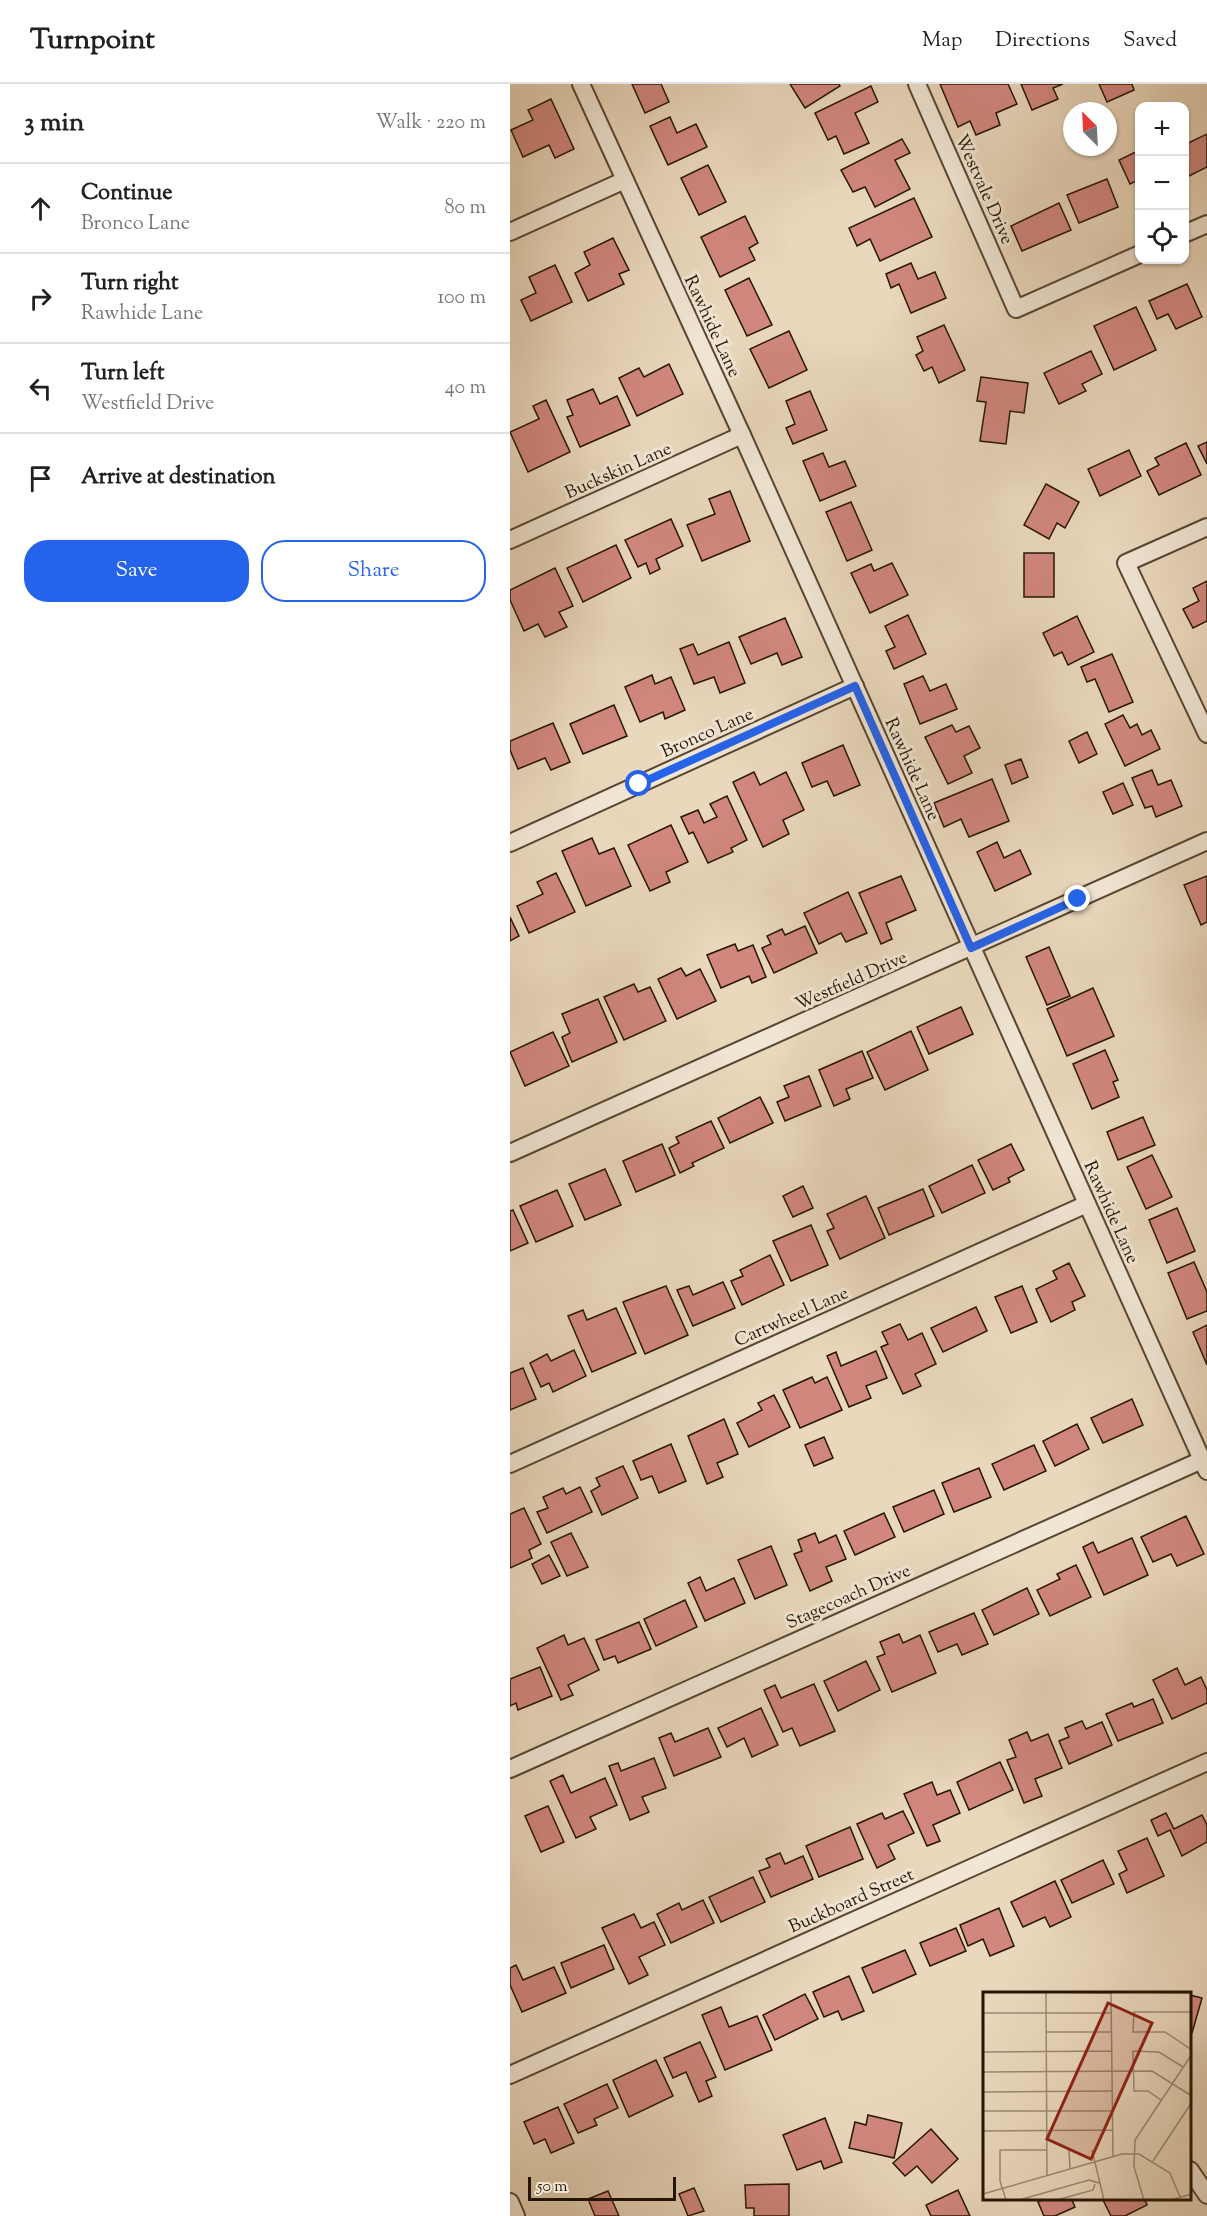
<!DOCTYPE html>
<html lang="en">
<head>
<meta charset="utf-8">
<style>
  body { margin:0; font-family:"Sorts Mill Goudy",serif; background:#f2f2f2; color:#202124 }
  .controls { position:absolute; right:18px; top:18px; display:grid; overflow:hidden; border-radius:12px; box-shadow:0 2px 4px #0004 }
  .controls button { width:54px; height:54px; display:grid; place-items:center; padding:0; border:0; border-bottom:2px solid #e0e0e0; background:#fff; color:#202124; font:30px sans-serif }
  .compass { position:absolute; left:553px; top:18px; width:54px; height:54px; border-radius:50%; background:#fff; box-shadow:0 2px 4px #0004; rotate:336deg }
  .scale { position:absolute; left:18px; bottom:15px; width:148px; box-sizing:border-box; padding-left:6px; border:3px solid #261503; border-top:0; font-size:16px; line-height:21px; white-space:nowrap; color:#261503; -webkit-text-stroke:4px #f1e6d4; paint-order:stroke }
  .stop { position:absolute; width:18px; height:18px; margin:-14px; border:4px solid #2563eb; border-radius:50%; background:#fff }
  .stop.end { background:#2563eb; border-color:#fff; box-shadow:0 2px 6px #0008 }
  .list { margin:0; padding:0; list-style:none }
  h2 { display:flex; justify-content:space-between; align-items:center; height:78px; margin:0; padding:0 24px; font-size:26px }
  h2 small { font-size:20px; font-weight:400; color:#757577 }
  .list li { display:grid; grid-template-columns:39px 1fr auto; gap:18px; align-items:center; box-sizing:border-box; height:90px; padding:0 24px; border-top:2px solid #e0e0e0 }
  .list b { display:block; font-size:22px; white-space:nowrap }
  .list p { margin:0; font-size:20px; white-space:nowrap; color:#757577 }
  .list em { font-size:20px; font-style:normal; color:#757577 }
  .actions { display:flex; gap:12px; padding:18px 24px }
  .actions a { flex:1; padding:14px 0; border:2px solid #2563eb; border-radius:24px; text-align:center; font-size:21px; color:#2563eb }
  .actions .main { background:#2563eb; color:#fff }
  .icon { flex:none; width:33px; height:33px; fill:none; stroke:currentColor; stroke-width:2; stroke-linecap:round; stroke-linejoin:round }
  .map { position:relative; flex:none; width:697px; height:2132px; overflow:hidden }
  header { display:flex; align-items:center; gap:36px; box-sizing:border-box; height:84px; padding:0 30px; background:#fff; border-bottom:2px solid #e0e0e0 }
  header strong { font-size:28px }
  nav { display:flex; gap:33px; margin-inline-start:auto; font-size:21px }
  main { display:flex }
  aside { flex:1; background:#fff }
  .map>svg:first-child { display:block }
  .building { fill:#d1877e; stroke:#261503; stroke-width:1.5 }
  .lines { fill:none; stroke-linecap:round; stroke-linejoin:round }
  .minor-casing { stroke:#574632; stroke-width:20 }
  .minor { stroke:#f1e6d4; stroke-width:16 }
  .route { stroke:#2563eb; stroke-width:8 }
  .labels { text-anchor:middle; stroke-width:6; stroke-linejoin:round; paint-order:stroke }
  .street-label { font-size:18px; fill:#261503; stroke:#f1e6d4 }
  .inset-road { fill:none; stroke:#9c8a73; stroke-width:1.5 }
  .view { fill:#8f2418; fill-opacity:0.15; stroke:#8f2418; stroke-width:3 }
  .inset-edge { fill:none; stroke:#261503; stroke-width:3 }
</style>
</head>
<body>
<header>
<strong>Turnpoint</strong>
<nav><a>Map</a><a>Directions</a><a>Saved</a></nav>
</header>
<main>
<aside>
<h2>3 min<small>Walk · 220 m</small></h2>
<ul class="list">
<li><svg class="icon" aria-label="ahead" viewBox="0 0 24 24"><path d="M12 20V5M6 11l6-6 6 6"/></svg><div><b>Continue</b><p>Bronco Lane</p></div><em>80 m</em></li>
<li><svg class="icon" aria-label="right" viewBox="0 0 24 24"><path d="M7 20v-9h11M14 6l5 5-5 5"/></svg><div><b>Turn right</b><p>Rawhide Lane</p></div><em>100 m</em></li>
<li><svg class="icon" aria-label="left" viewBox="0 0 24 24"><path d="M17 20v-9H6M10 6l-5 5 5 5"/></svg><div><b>Turn left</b><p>Westfield Drive</p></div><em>40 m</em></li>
<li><svg class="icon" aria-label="arrive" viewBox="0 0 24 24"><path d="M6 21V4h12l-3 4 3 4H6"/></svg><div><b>Arrive at destination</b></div></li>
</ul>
<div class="actions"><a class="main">Save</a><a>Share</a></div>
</aside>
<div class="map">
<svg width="697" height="2132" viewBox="0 0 697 2132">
  <rect width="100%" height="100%" fill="#ead8bd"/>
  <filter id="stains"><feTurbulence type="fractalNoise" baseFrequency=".00333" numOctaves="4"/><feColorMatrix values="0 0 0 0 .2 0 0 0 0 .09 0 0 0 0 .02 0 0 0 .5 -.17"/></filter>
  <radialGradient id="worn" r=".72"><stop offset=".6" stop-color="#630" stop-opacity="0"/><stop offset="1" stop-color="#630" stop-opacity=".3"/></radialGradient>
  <g class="building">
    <path d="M122,0H151L159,18L135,29Z"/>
    <path d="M280,0H329L330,2L295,24Z"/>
    <path d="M430,0H498L507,20L486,29L490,41L466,51L460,37L448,43Z"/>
    <path d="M511,0H553L543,4L548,15L522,26Z"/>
    <path d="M589,0H622L624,6L597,18Z"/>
    <path d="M361,2L368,18L345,29L359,59L334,70L326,52L318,56L305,29Z"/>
    <path d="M41,15L64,65L45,74L39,61L13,73L1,46L23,36L18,26Z"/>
    <path d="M160,33L167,49L186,40L197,63L158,81L140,42Z"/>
    <path d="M697,50V83L679,92L674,83V61Z"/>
    <path d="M392,55L400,69L385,76L400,105L365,123L355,103L343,108L331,86Z"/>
    <path d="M630,66V95L620,100L609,76Z"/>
    <path d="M198,81L216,118L189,131L171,94Z"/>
    <path d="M597,95L608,123L569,139L557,111Z"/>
    <path d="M404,114L422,153L370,177L360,155L347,162L339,144Z"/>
    <path d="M549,119L561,146L512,167L501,142Z"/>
    <path d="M235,132L248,159L239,164L245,176L210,193L191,153Z"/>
    <path d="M103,154L119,186L109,190L114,200L78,217L65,189L80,181L74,168Z"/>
    <path d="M401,179L408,195L425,188L436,214L401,229L389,200L381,204L376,190Z"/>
    <path d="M45,181L62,218L21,237L11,216L26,209L19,193Z"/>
    <path d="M239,194L262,241L237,252L215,206Z"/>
    <path d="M677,200L692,233L666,245L658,230L647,235L639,217Z"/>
    <path d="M626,223L646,266L604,286L584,242Z"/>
    <path d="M434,241L455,286L429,299L422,283L414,287L406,271L413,267L407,253Z"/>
    <path d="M279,247L297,286L259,304L240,265Z"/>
    <path d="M581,267L592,290L572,300L576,307L549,320L534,289Z"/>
    <path d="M159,280L173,310L127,332L109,294L129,284L134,293Z"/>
    <path d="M471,293L518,299L514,329L500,327L496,360L470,357L476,318L467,317Z"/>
    <path d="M83,305L90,320L107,312L120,341L70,363L57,333L63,331L57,316Z"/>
    <path d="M300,307L317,346L283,360L276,344L285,340L276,317Z"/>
    <path d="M36,316L60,368L18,388L0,348L29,335L23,322Z"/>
    <path d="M697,358V380L688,362Z"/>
    <path d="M676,359L691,391L649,411L637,387L649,381L645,374Z"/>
    <path d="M619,366L631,392L590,412L578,385Z"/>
    <path d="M313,369L319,383L335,377L346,402L310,417L293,377Z"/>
    <path d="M536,400L569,418L555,444L547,439L539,455L514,441Z"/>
    <path d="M220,407L240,457L192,477L177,441L205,430L199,415Z"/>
    <path d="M341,418L362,466L337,477L316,428Z"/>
    <path d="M161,435L173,462L146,475L150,485L140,490L136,479L128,483L115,456Z"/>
    <path d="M106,461L121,494L73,518L57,484Z"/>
    <rect x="514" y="469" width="30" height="44"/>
    <path d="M382,479L398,511L360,529L341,489L361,480L364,487Z"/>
    <path d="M45,484L63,522L49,528L57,543L35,553L28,540L14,547L0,516V506Z"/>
    <path d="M697,497V537L683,544L673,525L689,517L683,504Z"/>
    <path d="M398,531L416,570L384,585L376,567L385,563L375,542Z"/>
    <path d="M567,532L584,568L558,581L552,568L544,572L533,549Z"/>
    <path d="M275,534L292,573L272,581L267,569L241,580L229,553Z"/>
    <path d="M219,558L235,599L210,609L204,593L184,600L170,565L183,560L188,571Z"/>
    <path d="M602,570L623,618L599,628L585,595L577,598L571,583Z"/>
    <path d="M142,591L145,600L161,593L175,626L155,635L153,628L130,638L115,603Z"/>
    <path d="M413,592L420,607L436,600L447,625L410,640L394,600Z"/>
    <path d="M104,621L117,652L73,670L60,640Z"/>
    <path d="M613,631L620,644L627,640L632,651L641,646L650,665L615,682L595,640Z"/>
    <path d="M43,639L60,678L41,686L35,674L8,685L0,666V657Z"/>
    <path d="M442,641L446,648L459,642L470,664L454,672L462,689L438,700L415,653Z"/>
    <path d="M577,648L587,670L569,679L559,657Z"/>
    <path d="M333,661L350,701L324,712L317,697L302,703L292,679Z"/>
    <path d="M511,675L518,693L502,700L495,681Z"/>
    <path d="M642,686L648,701L661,696L672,722L646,733L642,722L635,724L622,694Z"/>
    <path d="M244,688L250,701L276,688L294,726L273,736L279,750L253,763L223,698Z"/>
    <path d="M482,695L499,737L459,753L451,735L434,743L424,719Z"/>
    <path d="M613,699L623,721L603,730L593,708Z"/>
    <path d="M217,712L237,756L221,764L223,768L198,779L183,748L179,750L171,733L188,726L194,739L207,733L200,720Z"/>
    <path d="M161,741L178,778L156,788L160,798L140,807L118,761Z"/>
    <path d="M82,754L89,770L104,764L121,802L76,822L52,767Z"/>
    <path d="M487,758L494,774L510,766L521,790L485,807L467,768Z"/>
    <path d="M46,789L65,828L19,849L7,822L33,810L27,798Z"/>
    <path d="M391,792L406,826L376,839L382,855L371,860L349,809Z"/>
    <path d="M697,792V838L691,841L674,801Z"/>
    <path d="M338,808L357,849L336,858L331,849L309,860L294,829Z"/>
    <path d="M0,833L9,852L0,857Z"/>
    <path d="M295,842L307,869L264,889L252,864L261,860L257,852L272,845L275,851Z"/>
    <path d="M225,860L228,867L243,861L256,893L242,899L239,892L211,904L197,871Z"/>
    <path d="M539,863L560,912L537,921L516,873Z"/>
    <path d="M171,884L176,892L190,885L206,917L167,935L148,895Z"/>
    <path d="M124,900L128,908L140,903L156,937L114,956L94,913Z"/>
    <path d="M583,904L604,952L557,972L537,925Z"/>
    <path d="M88,915L107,958L62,978L52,953L60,949L52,930Z"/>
    <path d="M451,923L463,950L419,970L407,943Z"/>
    <path d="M401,947L418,986L375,1006L357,968Z"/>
    <path d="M43,948L59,982L15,1002L0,968Z"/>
    <path d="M595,966L608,996L603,998L609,1013L582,1025L563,980Z"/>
    <path d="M352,967L363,994L336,1005L340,1015L324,1022L309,986Z"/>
    <path d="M299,992L311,1022L275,1037L267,1018L279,1013L274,1002Z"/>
    <path d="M250,1013L263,1039L220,1059L208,1034Z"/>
    <path d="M633,1033L645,1061L608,1076L597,1048Z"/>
    <path d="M201,1037L214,1064L182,1079L184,1082L170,1089L159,1064L169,1059L166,1053Z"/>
    <path d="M152,1060L165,1091L126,1108L113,1077Z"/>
    <path d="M501,1060L514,1086L498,1094L500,1098L483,1106L468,1076Z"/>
    <path d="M642,1071L662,1113L636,1125L617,1083Z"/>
    <path d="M462,1081L475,1109L432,1129L419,1102Z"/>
    <path d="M95,1085L111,1121L75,1136L59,1100Z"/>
    <path d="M293,1102L303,1124L283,1133L273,1112Z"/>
    <path d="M413,1105L424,1132L379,1151L368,1124Z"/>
    <path d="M47,1106L63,1142L26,1158L10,1122Z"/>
    <path d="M356,1112L375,1154L330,1175L317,1147L324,1144L317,1130Z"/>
    <path d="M667,1124L685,1167L657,1179L639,1136Z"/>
    <path d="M3,1126L18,1159L0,1167V1127Z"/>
    <path d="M301,1141L318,1181L281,1197L263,1157Z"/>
    <path d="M260,1171L274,1201L232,1221L221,1197L233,1192L230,1186Z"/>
    <path d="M684,1178L697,1208V1227L677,1235L658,1189Z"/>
    <path d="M559,1179L575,1212L562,1218L565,1226L541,1238L526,1205L547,1195L543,1187Z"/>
    <path d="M213,1198L225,1224L183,1242L167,1206L179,1202L183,1211Z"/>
    <path d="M156,1202L178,1251L135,1270L113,1218Z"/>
    <path d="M512,1202L527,1238L501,1249L485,1213Z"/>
    <path d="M466,1223L477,1247L433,1268L421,1244Z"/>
    <path d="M106,1224L126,1269L82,1288L58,1232L73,1226L77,1236Z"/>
    <path d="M390,1240L398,1256L412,1249L426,1280L405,1290L411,1302L393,1310L371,1263L378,1260L372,1248Z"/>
    <path d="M697,1241V1281L683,1248Z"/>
    <path d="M64,1266L76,1292L43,1308L39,1299L31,1303L20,1279L37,1270L41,1277Z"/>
    <path d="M366,1267L377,1294L356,1302L361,1314L339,1323L317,1272L326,1268L331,1282Z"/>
    <path d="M13,1284L26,1315L0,1326V1289Z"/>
    <path d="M302,1293L305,1299L317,1293L332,1326L290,1344L273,1306Z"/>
    <path d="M264,1311L280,1343L239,1363L227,1339L252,1326L248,1319Z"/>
    <path d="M622,1315L633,1341L593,1359L581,1334Z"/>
    <path d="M214,1335L228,1370L207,1379L213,1393L197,1400L178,1352Z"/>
    <path d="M567,1340L579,1365L545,1382L533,1357Z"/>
    <path d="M314,1353L323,1374L304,1382L295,1361Z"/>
    <path d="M161,1360L176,1397L149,1409L142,1392L131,1396L123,1377Z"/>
    <path d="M524,1361L536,1387L494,1406L482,1380Z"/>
    <path d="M113,1382L128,1414L92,1431L81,1407L90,1402L86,1394Z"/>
    <path d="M469,1384L481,1413L444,1428L432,1399Z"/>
    <path d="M70,1403L82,1428L37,1449L27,1428L38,1424L33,1413L53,1404L56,1410Z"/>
    <path d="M424,1406L434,1430L394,1448L383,1423Z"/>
    <path d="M14,1424L31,1460L19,1466L22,1474L0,1484V1430Z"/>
    <path d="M374,1429L385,1453L345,1471L334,1447Z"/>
    <path d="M676,1432L694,1470L667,1482L661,1470L643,1478L631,1453Z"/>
    <path d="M61,1449L78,1483L57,1492L41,1458Z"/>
    <path d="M305,1449L309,1459L326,1451L336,1475L316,1483L322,1497L300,1507L284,1470L292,1467L288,1456Z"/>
    <path d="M622,1454L638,1491L594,1511L573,1463L583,1458L588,1469Z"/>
    <path d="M261,1462L277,1501L245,1515L228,1476Z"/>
    <path d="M39,1471L50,1492L32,1500L22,1480Z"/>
    <path d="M566,1481L581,1513L540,1532L527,1506L550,1495L547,1490Z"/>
    <path d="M190,1493L196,1507L224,1494L235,1519L195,1537L178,1499Z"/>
    <path d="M517,1504L529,1530L484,1551L472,1526Z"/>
    <path d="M175,1516L187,1543L146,1562L134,1535Z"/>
    <path d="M464,1529L478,1560L452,1571L447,1560L428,1568L419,1548Z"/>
    <path d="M129,1538L141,1565L108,1579L105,1572L94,1576L86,1556Z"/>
    <path d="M389,1550L393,1559L410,1551L426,1589L382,1608L367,1573L375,1570L370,1558Z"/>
    <path d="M54,1551L58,1561L74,1554L89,1586L58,1601L63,1611L51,1616L27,1564Z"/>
    <path d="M356,1577L370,1606L328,1627L314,1597Z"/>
    <path d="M30,1583L42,1612L8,1626L6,1619L0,1622V1595Z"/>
    <path d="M667,1584L675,1601L691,1593L697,1606V1619L662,1635L643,1596Z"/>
    <path d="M304,1600L325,1647L290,1662L282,1644L273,1648L254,1606L265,1601L271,1614Z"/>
    <path d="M643,1615L653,1639L608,1657L596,1630L622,1619L624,1623Z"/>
    <path d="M251,1624L268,1661L242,1673L234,1654L217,1663L208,1644Z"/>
    <path d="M572,1637L576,1645L592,1638L602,1661L559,1680L549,1657L559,1653L555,1644Z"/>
    <path d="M198,1644L211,1673L164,1692L149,1654L161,1649L165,1658Z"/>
    <path d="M517,1648L521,1657L538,1650L552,1684L525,1695L532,1712L514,1719L497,1676L506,1673L499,1656Z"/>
    <path d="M144,1674L156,1704L132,1713L139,1728L120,1736L99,1682L108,1679L111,1687Z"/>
    <path d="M490,1678L503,1706L459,1726L447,1698Z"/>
    <path d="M53,1691L61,1709L95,1694L107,1721L80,1733L86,1745L66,1754L40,1697Z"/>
    <path d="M422,1698L427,1711L440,1706L450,1729L423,1741L430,1757L417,1762L394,1710Z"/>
    <path d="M38,1722L54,1758L31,1768L15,1732Z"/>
    <path d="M393,1727L404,1749L378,1761L385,1775L367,1784L347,1740L372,1729L375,1735Z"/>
    <path d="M656,1729L664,1745L692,1731L697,1741V1758L672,1772L660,1746L648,1752L641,1736Z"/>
    <path d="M340,1743L353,1775L309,1793L296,1762Z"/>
    <path d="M637,1754L654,1792L617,1809L609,1790L617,1786L608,1767Z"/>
    <path d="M270,1769L275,1780L293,1772L303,1795L261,1813L249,1787L260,1783L256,1775Z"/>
    <path d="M593,1776L604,1800L562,1819L551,1796Z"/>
    <path d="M243,1793L255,1818L211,1838L199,1813Z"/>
    <path d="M545,1797L561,1833L540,1843L535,1833L513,1843L501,1818Z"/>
    <path d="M193,1816L204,1839L161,1859L147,1830L169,1819L172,1826Z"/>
    <path d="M489,1824L504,1862L480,1872L473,1855L458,1862L450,1841Z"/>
    <path d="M124,1830L131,1844L144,1838L155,1861L129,1873L138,1891L119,1900L92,1844Z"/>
    <path d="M446,1844L456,1867L420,1882L410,1859Z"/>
    <path d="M94,1861L104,1885L61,1904L51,1879Z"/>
    <path d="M395,1866L406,1890L363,1909L352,1884Z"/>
    <path d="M6,1881L13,1896L44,1883L56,1909L12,1928L0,1901V1884Z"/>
    <path d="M339,1892L354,1927L332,1936L328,1927L314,1933L303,1908Z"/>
    <path d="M295,1910L308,1935L265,1956L253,1931Z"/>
    <path d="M680,1911L692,1914L682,1949H680Z"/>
    <path d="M211,1923L219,1943L247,1932L262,1966L215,1986L192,1931Z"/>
    <path d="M190,1958L206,1993L196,1997L202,2012L189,2018L176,1988L163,1994L154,1974Z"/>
    <path d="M146,1976L163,2012L119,2033L103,1996Z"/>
    <path d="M97,2000L108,2024L84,2035L87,2041L68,2049L54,2020Z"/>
    <path d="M48,2023L64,2059L41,2069L35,2055L24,2060L14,2038Z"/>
    <path d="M358,2031L392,2039L384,2074L339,2064L345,2038L356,2041Z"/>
    <path d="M315,2034L332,2078L314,2085L311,2077L287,2086L273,2051Z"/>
    <path d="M421,2045L448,2075L422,2099L407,2082L395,2092L383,2079Z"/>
    <path d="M279,2100V2132H244V2124H236L235,2101Z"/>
    <path d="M184,2104L194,2127L178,2132L169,2110Z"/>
    <path d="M448,2106L460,2132H421L416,2121Z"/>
    <path d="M98,2107L109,2132H85L78,2115Z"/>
    <path d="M532,2116H562L565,2123L545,2132H534L528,2118Z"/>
    <path d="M593,2116H635L637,2121L615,2132H601Z"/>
  </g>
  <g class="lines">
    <g class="minor-casing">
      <g id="minor">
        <path d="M71,0L232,351L697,1387"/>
        <path d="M407,0L506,225L630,170"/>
        <path d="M0,148L115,96"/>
        <path d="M674,150L697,140"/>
        <path d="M697,443L616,479L697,650"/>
        <path d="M0,456L232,351"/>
        <path d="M0,759L345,602"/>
        <path d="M0,1069L697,757"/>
        <path d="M0,1380L577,1120"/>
        <path d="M0,1685L692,1376"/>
        <path d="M0,1991L697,1678"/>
        <path d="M680,2086L697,2111"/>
        <path d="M0,2118L6,2132"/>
      </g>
    </g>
    <use href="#minor" class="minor"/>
  </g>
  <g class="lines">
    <path class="route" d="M129,700L345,602L461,864L568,815"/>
  </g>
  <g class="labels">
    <g class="street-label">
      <text transform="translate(475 105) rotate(66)" y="6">Westvale Drive</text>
      <text transform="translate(203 242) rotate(65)" y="6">Rawhide Lane</text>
      <text transform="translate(108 386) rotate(-24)" y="6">Buckskin Lane</text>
      <text transform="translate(197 648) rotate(-24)" y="6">Bronco Lane</text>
      <text transform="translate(403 685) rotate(66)" y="6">Rawhide Lane</text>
      <text transform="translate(341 896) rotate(-24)" y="6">Westfield Drive</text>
      <text transform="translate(602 1128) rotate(66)" y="6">Rawhide Lane</text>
      <text transform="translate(281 1232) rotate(-24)" y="6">Cartwheel Lane</text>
      <text transform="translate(338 1512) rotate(-24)" y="6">Stagecoach Drive</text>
      <text transform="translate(341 1816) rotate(-24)" y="6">Buckboard Street</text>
    </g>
  </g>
  <g transform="translate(473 1908)">
    <rect width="208" height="208" fill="#ead8bd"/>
    <path class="inset-road" d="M63,0L64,184M66,0L128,1M128,0L130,165M150,0L209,1M209,20H151L150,40H182L209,58M0,21H129M64,40H129M0,41V21M0,60L129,59M0,80L169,79L209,104M0,100L130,99M178,108L165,99H151L150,59L176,60L200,75M0,119H130M0,139L130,138M86,158L87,177M109,158L121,208M170,169L209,110M0,202L139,162H156L187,181L197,205M23,208L17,189V158H64M36,208L106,188L116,191M74,208L110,198L112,192M161,208L151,175L152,148L209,62M188,208L209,202"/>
    <path class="view" d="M125,11L169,31L108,167L64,147Z"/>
    <rect width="208" height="208" class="inset-edge"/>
  </g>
  <rect width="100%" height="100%" filter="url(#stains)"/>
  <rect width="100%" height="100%" fill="url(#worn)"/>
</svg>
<div class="controls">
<button>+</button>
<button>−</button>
<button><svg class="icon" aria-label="locate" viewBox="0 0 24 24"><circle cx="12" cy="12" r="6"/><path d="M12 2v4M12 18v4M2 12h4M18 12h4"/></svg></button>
</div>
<svg class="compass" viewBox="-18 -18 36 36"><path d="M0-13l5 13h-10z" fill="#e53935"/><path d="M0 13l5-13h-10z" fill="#757577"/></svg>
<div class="scale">50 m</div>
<div class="stop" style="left:129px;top:700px"></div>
<div class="stop end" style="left:568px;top:815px"></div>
</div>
</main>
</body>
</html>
